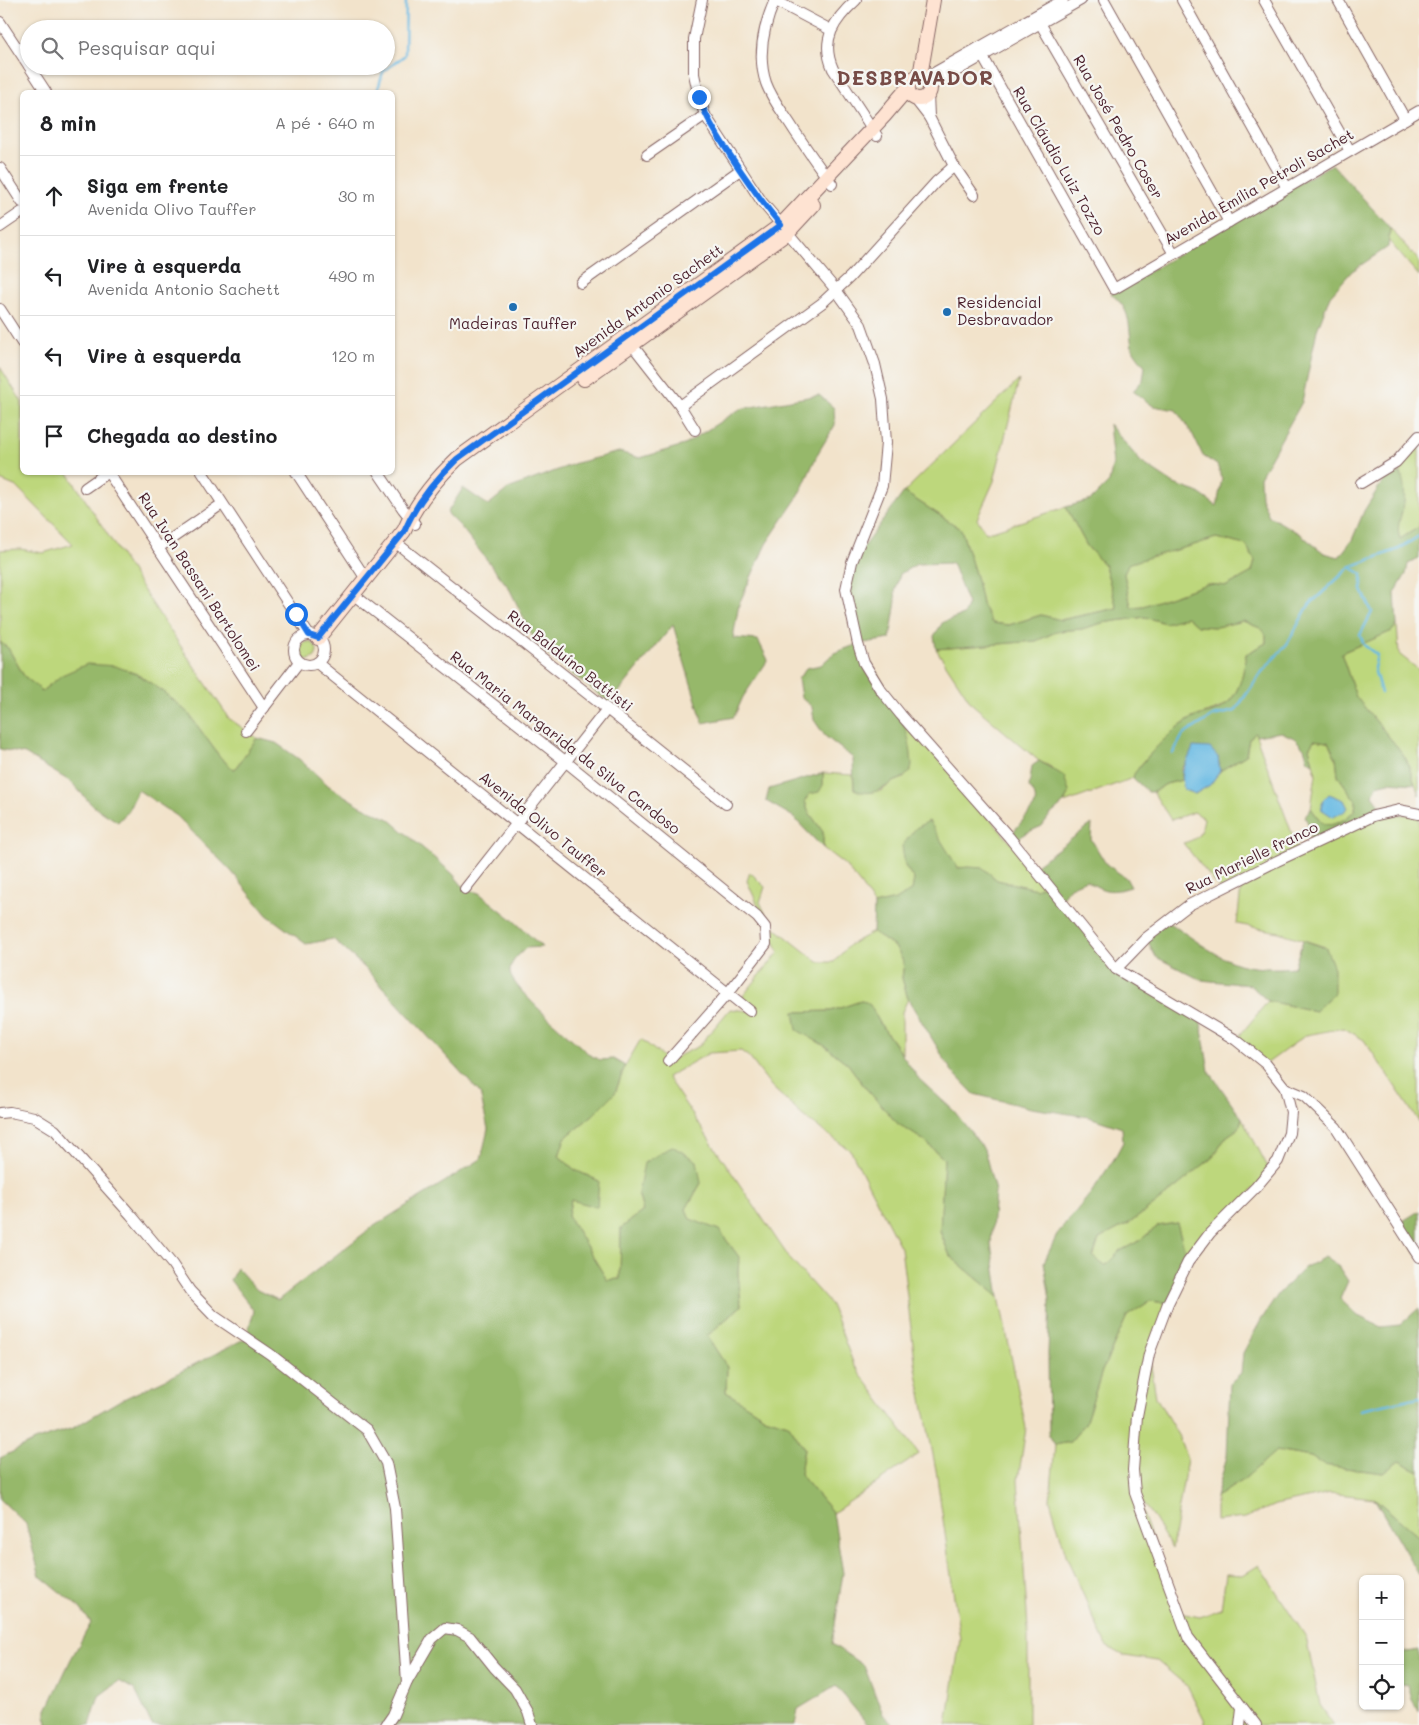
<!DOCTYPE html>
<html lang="pt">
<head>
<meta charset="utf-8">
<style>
  body { margin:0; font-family:Mali,sans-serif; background:#f6f6f6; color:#202124 }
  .controls { position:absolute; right:15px; bottom:15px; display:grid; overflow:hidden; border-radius:8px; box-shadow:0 1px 4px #0004 }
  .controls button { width:45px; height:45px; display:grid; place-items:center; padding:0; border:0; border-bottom:1px solid #e0e0e0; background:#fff; color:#202124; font:25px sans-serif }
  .stop { position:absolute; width:15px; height:15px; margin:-11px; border:4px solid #1a73e8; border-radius:50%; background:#fff }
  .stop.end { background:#1a73e8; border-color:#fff; box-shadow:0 1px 5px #0008 }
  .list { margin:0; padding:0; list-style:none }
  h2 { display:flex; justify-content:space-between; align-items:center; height:65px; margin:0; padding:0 20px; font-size:21px }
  h2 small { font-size:16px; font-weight:400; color:#757577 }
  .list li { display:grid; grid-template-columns:32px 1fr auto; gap:15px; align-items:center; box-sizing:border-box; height:80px; padding:0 20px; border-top:1px solid #e0e0e0 }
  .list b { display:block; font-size:19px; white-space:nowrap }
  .list p { margin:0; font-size:16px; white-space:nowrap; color:#757577 }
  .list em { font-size:16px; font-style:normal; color:#757577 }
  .icon { flex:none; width:28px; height:28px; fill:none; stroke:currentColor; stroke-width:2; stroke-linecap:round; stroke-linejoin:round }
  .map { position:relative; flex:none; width:1419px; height:1725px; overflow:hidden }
  .search { position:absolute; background:#fff; box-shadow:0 1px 4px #0004; left:20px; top:20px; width:375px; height:55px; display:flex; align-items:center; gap:12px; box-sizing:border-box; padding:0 18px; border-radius:28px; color:#757577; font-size:19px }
  .panel { position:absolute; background:#fff; box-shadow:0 1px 4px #0004; left:20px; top:90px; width:375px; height:385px; border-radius:8px }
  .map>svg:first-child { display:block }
  .green { fill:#bdd77b; stroke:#847b53 }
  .forest { fill:#96b86b; stroke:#706c4b; fill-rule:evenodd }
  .water { fill:#68bae3; stroke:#596c87 }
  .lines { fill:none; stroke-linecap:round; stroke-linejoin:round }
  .stream { stroke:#68bae3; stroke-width:2.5 }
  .street-casing { stroke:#856463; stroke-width:12 }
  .secondary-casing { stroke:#856463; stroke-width:16 }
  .street { stroke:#fff; stroke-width:10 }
  .secondary { stroke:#fee3d2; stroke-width:14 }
  .route { stroke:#1a73e8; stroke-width:6 }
  .poi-dot { fill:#1f6fb2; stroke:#f6f6f2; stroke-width:2 }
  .labels { text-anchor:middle; stroke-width:4.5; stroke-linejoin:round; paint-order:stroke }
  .street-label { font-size:15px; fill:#4a1f2b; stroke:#f6f6f2 }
  .poi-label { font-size:15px; fill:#4a1f2b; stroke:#f6f6f2; text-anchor:start }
  .district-label { font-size:20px; font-weight:bold; letter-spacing:1px; fill:#774c47; stroke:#f6f6f2 }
</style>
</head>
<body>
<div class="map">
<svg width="1419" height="1725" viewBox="0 0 1419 1725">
  <rect width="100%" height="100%" fill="#f6f6f2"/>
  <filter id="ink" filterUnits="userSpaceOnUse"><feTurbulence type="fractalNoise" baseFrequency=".02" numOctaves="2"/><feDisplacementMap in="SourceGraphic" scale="10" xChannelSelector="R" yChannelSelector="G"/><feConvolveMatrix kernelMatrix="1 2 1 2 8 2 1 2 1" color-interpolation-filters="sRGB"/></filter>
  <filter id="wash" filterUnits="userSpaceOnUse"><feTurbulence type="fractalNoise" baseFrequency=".0096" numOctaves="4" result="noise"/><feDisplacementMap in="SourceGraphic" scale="20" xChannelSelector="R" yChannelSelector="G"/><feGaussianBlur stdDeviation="1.12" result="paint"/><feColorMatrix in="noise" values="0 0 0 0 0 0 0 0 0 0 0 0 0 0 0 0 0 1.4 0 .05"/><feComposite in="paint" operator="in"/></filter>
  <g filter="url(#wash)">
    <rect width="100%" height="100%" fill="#f2e3cb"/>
    <g class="green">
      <path d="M1390,228L1419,261V276L1389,241Z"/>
      <path d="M0,367L22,402V472L68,473L155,608L225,712L227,717L257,738L234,770L220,757L188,713L164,692L137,674L62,675L42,691L24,676L8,648L0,642V550L20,549L43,553L73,544L17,487L0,480Z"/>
      <path d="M1019,380L994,481L977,519L986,533L1066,507L1087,546L1105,566L1117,608L1060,620L1041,615L1009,625L992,623L982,604L977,580L961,529L904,492Z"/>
      <path d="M1419,436V527L1400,539L1398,532L1399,517L1403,508L1401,473L1396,462Z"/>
      <path d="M1216,538L1246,545L1255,561L1252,572L1227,586L1207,584L1143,606L1131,607L1124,574L1128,563C1157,554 1187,548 1216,538Z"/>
      <path d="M1145,617L1165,623L1187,617L1197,626L1216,627L1243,621L1260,628L1266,635V643L1246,654C1244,669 1242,685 1232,698C1222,711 1206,712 1192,718C1178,725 1137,764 1133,778L1064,803L1069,792L1051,767L1039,761L972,704L936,649L1036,641L1058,631L1082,629L1102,623Z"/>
      <path d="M1397,625L1399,654L1419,670V795L1406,759L1399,749L1356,697L1341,653L1392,631Z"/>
      <circle cx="308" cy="651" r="9"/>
      <path d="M901,715L1046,884L1036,889L1014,884L997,880L983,868L905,866L914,879L912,891L896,900L874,905L861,885L845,865L823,848V832L808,811L805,801L809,794L823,785V773L853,775L854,789L881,791L893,782L904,778Z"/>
      <path d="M1255,733L1298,850L1373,816L1419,814V1122L1364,1040L1344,1028L1306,1035L1266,1064L1236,1040L1268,1001L1315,1011L1325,947L1279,932L1237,924L1242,879L1220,889L1183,843C1199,839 1201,834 1204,818L1194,812L1171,820L1153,792L1166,784L1182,780L1184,790L1195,794L1210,785L1220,771L1246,755L1249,739Z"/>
      <path d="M1314,740L1328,742L1336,758L1338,776L1356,801L1355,810C1348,817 1334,829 1323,823C1319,820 1314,812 1311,808L1316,774L1309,748Z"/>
      <path d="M750,872L765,887L760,902L770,924L818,962H834L849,945L873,932L896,948L904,963L902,978L908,999L902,1012V1054L881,1025L870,1005L861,1001L831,1011L794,1012L798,1030L825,1046L848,1064L864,1086L897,1123L926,1142L944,1159L940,1232L950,1256L999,1297L1026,1428L1018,1480L1028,1629V1725H947L960,1639L936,1470L916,1368L901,1248L851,1151L804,1117L772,1087L749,1057L741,1051L709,1053L667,1077L790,1259L831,1305L854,1365L919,1454L833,1513L800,1474L804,1448L788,1424L765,1417L726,1392L727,1367L707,1336L741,1306L738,1273L739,1257L719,1230L690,1220L686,1209L701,1183L638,1193L643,1211L621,1228L620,1279L607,1280L568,1216L571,1200L599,1181L575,1170L559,1156L565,1138L594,1114L615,1093L625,1066L641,1039L668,1061L699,1046L730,1009L759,1012L742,997L779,952L747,881Z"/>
      <path d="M1242,1118L1270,1171L1188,1262L1177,1223L1158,1226L1139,1241L1120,1251L1105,1266L1093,1258L1099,1239L1131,1222L1159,1201L1213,1157L1226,1137L1239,1128Z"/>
      <path d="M1150,1301L1168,1303L1149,1354L1156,1397L1179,1437L1187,1459L1172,1549L1151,1514L1136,1495L1179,1613L1200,1617L1221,1609L1226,1574L1243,1575L1259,1565L1306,1637L1320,1705L1334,1725H1206L1204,1719L1188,1687L1157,1661L1125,1656L1106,1646L1067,1558L1050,1500L1055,1445L1070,1442L1085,1424L1102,1371L1127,1316Z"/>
      <path d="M1275,1451L1311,1457L1324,1465L1383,1473L1399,1461L1419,1471V1537L1374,1498L1329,1493L1275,1505L1245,1518L1216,1521V1497L1242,1481Z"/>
    </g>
    <g class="forest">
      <path d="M1332,164L1390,228L1388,247L1352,271L1330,296L1317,330L1302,402L1260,477L1261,498L1269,516L1300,534L1324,553L1339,557L1352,540L1364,511L1379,487L1389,474L1401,473C1404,484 1406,496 1403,508C1400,519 1396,528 1400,539L1419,527V559L1408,564L1406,574L1395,593L1397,625L1392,631L1341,653L1356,697L1399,749L1406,759L1415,784L1389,782L1377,785L1373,795L1380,805V815L1309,845L1311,830L1305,817L1311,808C1314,812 1319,820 1323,823C1334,829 1348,817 1355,810L1356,801L1338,776L1336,758L1328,742L1314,740L1309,748L1313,763L1308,760L1304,748L1294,738L1281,732L1256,736L1255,733L1249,739L1246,755L1220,771L1218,757L1189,759L1182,768V780L1166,784L1153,792H1148L1133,778L1134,774C1149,754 1167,734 1189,720C1197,715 1209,714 1218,710C1239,699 1243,676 1246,654L1266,643V635L1260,628L1243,621L1216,627L1197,626L1187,617L1165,623L1145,617L1102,623L1082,629L1058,631L1036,641L936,649L934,636L943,622L963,615L968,604L952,563L917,564L900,574L895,592L896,601L890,639L858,644C879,678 907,713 911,754C911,759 913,765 911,769C906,779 898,779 890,784C878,792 867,796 854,789L853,758L825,736L814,720L812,707L801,697L798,679L806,668L821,665L834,653L858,644L846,589L852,562L904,492L961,529L977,580L982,604L992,623L1009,625L1041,615L1061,620L1117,608L1105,566L1087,546L1066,507L1091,500L1109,482L1113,464L1109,424L1141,462L1174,484L1197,492L1217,506L1222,478L1217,465L1203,456L1193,435L1176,410L1153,406L1133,391L1143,380L1145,366C1141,361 1134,353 1132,347C1128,324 1132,310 1111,294ZM1216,538L1246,545L1255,561L1252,572L1227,586L1207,584L1143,606L1131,607L1124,574L1128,564C1157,554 1187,548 1216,538Z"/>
      <path d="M819,395L834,408L835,425L818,453L799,495L766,544L739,604L733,638L758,640L768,660L743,697L734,717L703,723L673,625L610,703L545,653L533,637L509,588L461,527L447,513L463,488L488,505L508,489L576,463L619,452L640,458L684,445L740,409Z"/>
      <path d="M0,642L8,648L24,676L42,691L62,675L87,664L115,666L137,674L164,692L188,713L220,757L234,770L257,738L276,743L299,759L329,786L359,805L389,819L453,874L465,889L479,893L513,920L542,947L526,948C519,955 509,962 510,973C512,989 576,1042 591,1056L600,1060L613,1059L625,1066L615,1093L594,1114L565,1138L559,1156L575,1170L599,1181L597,1207L571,1200L568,1216L607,1280L620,1279L621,1228L643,1211L638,1193L644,1163L672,1146L697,1161L701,1183L686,1209L690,1219L719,1230L739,1257L738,1273L741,1306L707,1336L727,1367L726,1392L765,1417L788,1424L804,1448L800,1474L833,1513L843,1573L832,1644L864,1666L883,1714L893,1725H868L836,1686L798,1709L795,1725H152L135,1690L119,1681L99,1696L90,1725H47L46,1712L71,1659L91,1623L80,1608L40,1576L26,1524L0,1499V1458L37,1440L73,1428L117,1402L166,1379L246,1338L254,1311L230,1280L237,1268L257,1290L278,1300L371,1228L481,1159L488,1129L480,1093L365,968L333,939L306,944L267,915L232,872L177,816L138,790L128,811L118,822L93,806L71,782L25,754L0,749Z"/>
      <path d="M1039,761L1064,776L1069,792L1064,803L1050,815L1042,826L1024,834L1014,844L1009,837L1034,807C1037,798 1035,794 1029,787L1032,766Z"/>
      <path d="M823,773V785L819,792L809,794L805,801L808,811L823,832V848L792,816L766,801L769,789Z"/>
      <path d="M929,821L958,868L968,867L983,868L997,880L1036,889L1046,883L1033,867L1092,824L1091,839L1106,864L1126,878L1131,887C1110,893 1104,892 1086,880L1070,887L1059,901L1116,969L1200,1018L1209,1071L1242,1118L1239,1128L1226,1137L1213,1157L1159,1201L1131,1222L1099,1239L1093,1257L1105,1266L1120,1251L1139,1241L1158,1226L1177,1223L1188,1262L1168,1303L1150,1301L1127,1316L1102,1371L1085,1424L1070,1442L1055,1445L1049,1435L1048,1353L1050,1300L1044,1262L1058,1233L1091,1193L1114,1159L1123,1142L1122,1128L1089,1117L1031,1108L974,1094L951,1070L908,999L902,978L904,963L896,948L873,932L874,905L896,900L912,890L914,879L905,866L902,846L916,828Z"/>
      <path d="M1167,922C1188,934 1210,953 1233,962C1250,969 1277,969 1294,967L1303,940L1326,948L1334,968V993L1315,1011L1268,1001L1250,985L1201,980L1156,957L1146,938Z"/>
      <path d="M861,1001L866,1002L870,1005L881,1025L919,1079L954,1111L984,1149L995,1191L991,1244L999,1297L950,1256L940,1231L944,1159L926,1142L897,1123L864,1086L848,1064L825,1046L797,1030L794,1012L831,1011Z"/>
      <path d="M1419,1211V1257L1398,1224Z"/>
      <path d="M1325,1257L1338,1266L1348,1281L1340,1299L1358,1316L1381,1327L1400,1325L1419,1308V1471L1399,1461L1383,1473L1323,1465L1311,1457L1276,1451L1242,1481L1216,1497L1227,1456L1230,1383L1241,1373L1243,1353L1261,1320L1279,1293L1304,1268Z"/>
      <path d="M1374,1498L1419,1537V1575Z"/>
      <path d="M1419,1650V1711L1412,1700L1408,1685L1400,1684V1653Z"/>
    </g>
    <g class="water">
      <path d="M1193,747L1210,748L1218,757L1220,771L1210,785L1195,794L1184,790C1179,767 1186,767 1193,747Z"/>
      <path d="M1329,794L1344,800L1348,808L1342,813L1333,817L1321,809L1323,800Z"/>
    </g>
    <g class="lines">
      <g class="stream">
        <path d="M377,92L383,72L405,55L406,0"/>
        <path d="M1350,567L1362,574V590L1372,612L1360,635L1364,645L1377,655L1374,668L1381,693"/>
        <path d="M1173,753L1183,735L1213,716L1235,711L1260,674L1287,644L1309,605L1350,567L1399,549L1419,536"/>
        <path d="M1360,1410L1419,1397"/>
      </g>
    </g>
  </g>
  <g filter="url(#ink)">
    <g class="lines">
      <g class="street-casing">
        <g id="street">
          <path d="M702,0L694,39V74L699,97L705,115L762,202L836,290L861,325L875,364L883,399L886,443L882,486L852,562L846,589L858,644L864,663L880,689L901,715L1009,837L1116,969L1236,1040L1266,1064L1285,1088L1291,1112L1289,1133L1278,1161L1256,1187L1210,1233L1188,1262L1168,1303L1149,1354L1137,1416L1133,1470L1135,1493L1188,1637L1256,1725"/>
          <path d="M774,0L831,30"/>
          <path d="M775,0C764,25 757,56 766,83C772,100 785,115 794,130C806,148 818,166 832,184"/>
          <path d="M856,0C834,20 820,40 833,69L877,136"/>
          <path d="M1104,0L1229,222"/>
          <path d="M1182,0L1287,188"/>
          <path d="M1264,0L1350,151"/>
          <path d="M1338,0L1405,119"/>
          <path d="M1036,16L1174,254"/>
          <path d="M0,22L29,66"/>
          <path d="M978,48L1114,289L1419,111"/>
          <path d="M29,66L46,92"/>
          <path d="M925,78L1063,0"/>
          <path d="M930,86L1081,0"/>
          <path d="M928,94L929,117"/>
          <path d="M915,99L929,117L954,166L974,195"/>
          <path d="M647,155L705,115"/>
          <path d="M0,168L22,202"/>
          <path d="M0,227L22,212"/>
          <path d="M581,283L740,170"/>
          <path d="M0,309L22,343"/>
          <path d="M629,341L680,406L695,430"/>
          <path d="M680,406L822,303L850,277L936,182L954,166"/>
          <path d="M108,472L264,708"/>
          <path d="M202,472L309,635"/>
          <path d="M296,472L366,579"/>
          <path d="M378,472L403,509L415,524"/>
          <path d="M1361,483L1396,462L1419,436"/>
          <path d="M85,488L108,472"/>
          <path d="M395,542L607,709L726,804"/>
          <path d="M158,548L222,504"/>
          <path d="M354,595L565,761L757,917L765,927L766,944L728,993L668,1061"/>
          <circle cx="309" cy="650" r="15"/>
          <path d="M317,663L750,1011"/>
          <path d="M246,731L299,662"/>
          <path d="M465,889L607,709"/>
          <path d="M1116,969L1146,938L1189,905L1277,861L1373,816L1399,810L1419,814"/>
          <path d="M1285,1088L1304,1096L1336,1127L1419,1257"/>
          <path d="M0,1113L10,1112L34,1117L55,1130L131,1215L172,1264L190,1291L214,1316L270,1354L367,1430L386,1463L395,1508L407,1682"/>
          <path d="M386,1725L393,1715L407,1682L432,1639L445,1628L457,1630L470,1637L494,1667L515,1689L528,1712L532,1725"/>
          <path d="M1240,1725L1242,1708"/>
        </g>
      </g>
      <g class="secondary-casing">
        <g id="secondary">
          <path d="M920,76L933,0"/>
          <circle cx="919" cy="88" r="11"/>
          <path d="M584,379L787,233L813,205"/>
          <path d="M318,638L404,531C415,505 436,479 457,459L781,225L884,116L907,89"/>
        </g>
      </g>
      <use href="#street" class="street"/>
      <use href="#secondary" class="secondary"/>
    </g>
  </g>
  <g class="lines" filter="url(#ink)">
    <path class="route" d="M296,614L309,635L318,638L404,532C415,505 436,479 457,459L781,225C762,203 746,179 730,155C718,136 706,118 699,97"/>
  </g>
  <g class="poi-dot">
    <circle cx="513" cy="307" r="5"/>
    <circle cx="947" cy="312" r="5"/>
  </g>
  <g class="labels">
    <g class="street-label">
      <text transform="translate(1118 127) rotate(60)" y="5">Rua José Pedro Coser</text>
      <text transform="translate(1059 161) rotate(60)" y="5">Rua Cláudio Luiz Tozzo</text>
      <text transform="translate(1259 187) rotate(-30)" y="5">Avenida Emília Petroli Sachet</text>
      <text transform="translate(648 301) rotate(-36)" y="5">Avenida Antonio Sachett</text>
      <text transform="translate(199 582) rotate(57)" y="5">Rua Ivan Bassani Bartolomei</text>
      <text transform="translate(570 661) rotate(38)" y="5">Rua Balduíno Battisti</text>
      <text transform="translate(565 743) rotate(38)" y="5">Rua Maria Margarida da Silva Cardoso</text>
      <text transform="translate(543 825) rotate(39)" y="5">Avenida Olivo Tauffer</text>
      <text transform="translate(1252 858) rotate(-26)" y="5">Rua Marielle franco</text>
    </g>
    <g class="poi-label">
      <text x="957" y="308">Residencial<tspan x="957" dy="17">Desbravador</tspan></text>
      <text x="513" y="329" text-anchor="middle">Madeiras Tauffer</text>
    </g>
    <g class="district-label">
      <text x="915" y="85">DESBRAVADOR</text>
    </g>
  </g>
</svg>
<div class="controls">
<button>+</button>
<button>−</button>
<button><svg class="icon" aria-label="locate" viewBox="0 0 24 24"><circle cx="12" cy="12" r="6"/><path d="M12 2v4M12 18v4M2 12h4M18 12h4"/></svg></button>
</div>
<div class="stop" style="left:296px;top:614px"></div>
<div class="stop end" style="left:699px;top:97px"></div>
<div class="search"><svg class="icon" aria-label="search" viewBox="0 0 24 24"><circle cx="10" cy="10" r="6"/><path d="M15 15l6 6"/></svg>Pesquisar aqui</div>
<section class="panel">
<h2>8 min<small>A pé · 640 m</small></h2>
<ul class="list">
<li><svg class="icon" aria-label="ahead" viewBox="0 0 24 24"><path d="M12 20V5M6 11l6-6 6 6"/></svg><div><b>Siga em frente</b><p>Avenida Olivo Tauffer</p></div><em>30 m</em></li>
<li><svg class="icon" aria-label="left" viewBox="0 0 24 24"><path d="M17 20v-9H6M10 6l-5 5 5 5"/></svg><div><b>Vire à esquerda</b><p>Avenida Antonio Sachett</p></div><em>490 m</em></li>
<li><svg class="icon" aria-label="left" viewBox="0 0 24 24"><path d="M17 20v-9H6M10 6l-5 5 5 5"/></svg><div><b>Vire à esquerda</b></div><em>120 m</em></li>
<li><svg class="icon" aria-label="arrive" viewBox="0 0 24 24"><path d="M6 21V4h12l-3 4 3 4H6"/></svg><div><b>Chegada ao destino</b></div></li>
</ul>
</section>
</div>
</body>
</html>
